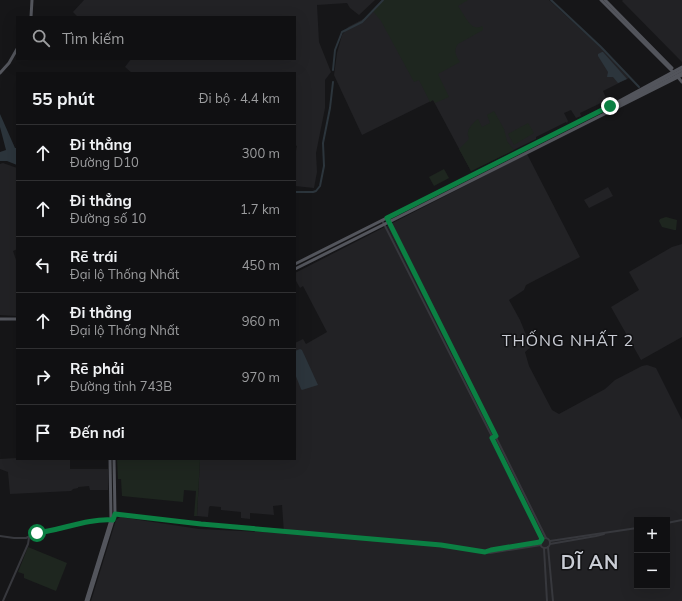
<!DOCTYPE html>
<html lang="vi">
<head>
<meta charset="utf-8">
<style>
  body { margin:0; font-family:Mulish,sans-serif; background:#19191b; color:#f1f3f6 }
  .controls { position:absolute; right:12px; bottom:12px; display:grid; overflow:hidden; border-radius:0px; box-shadow:0 4px 16px #0002 }
  .controls button { width:36px; height:36px; display:grid; place-items:center; padding:0; border:0; border-bottom:1px solid #303032; background:#101012; color:#f1f3f6; font:20px sans-serif }
  .stop { position:absolute; width:12px; height:12px; margin:-9px; border:3px solid #0b8043; border-radius:50%; background:#fff }
  .stop.end { background:#0b8043; border-color:#fff; box-shadow:0 1px 4px #0008 }
  .list { margin:0; padding:0; list-style:none }
  h2 { display:flex; justify-content:space-between; align-items:center; height:52px; margin:0; padding:0 16px; font-size:17px }
  h2 small { font-size:13px; font-weight:400; color:#9c9d9f }
  .list li { display:grid; grid-template-columns:26px 1fr auto; gap:12px; align-items:center; box-sizing:border-box; height:56px; padding:0 16px; border-top:1px solid #303032 }
  .list b { display:block; font-size:15px; white-space:nowrap }
  .list p { margin:0; font-size:13px; white-space:nowrap; color:#9c9d9f }
  .list em { font-size:13px; font-style:normal; color:#9c9d9f }
  .icon { flex:none; width:22px; height:22px; fill:none; stroke:currentColor; stroke-width:2; stroke-linecap:round; stroke-linejoin:round }
  .map { position:relative; flex:none; width:682px; height:601px; overflow:hidden }
  .search { position:absolute; background:#101012; box-shadow:0 4px 16px #0002; left:16px; top:16px; width:280px; height:44px; display:flex; align-items:center; gap:10px; box-sizing:border-box; padding:0 14px; border-radius:0px; color:#9c9d9f; font-size:15px }
  .panel { position:absolute; background:#101012; box-shadow:0 4px 16px #0002; left:16px; top:72px; width:280px; height:388px; border-radius:0px }
  .map>svg:first-child { display:block }
  .built { fill:#222225; fill-rule:evenodd }
  .green { fill:#1e261f }
  .water { fill:#2c353c }
  .lines { fill:none; stroke-linecap:round; stroke-linejoin:round }
  .canal { stroke:#2c353c; stroke-width:2 }
  .minor { stroke:#37383d; stroke-width:2 }
  .major { stroke:#53555c; stroke-width:3 }
  .major-bridge { stroke:#53555c; stroke-width:3 }
  .route { stroke:#0b8043; stroke-width:5 }
  .labels { text-anchor:middle; stroke-width:3; stroke-linejoin:round; paint-order:stroke }
  .neighbourhood-label { font-size:16px; letter-spacing:1px; fill:#c9ccd4; stroke:#111113 }
  .district-label { font-size:19px; font-weight:bold; letter-spacing:1px; fill:#c9ccd4; stroke:#111113 }
</style>
</head>
<body>
<div class="map">
<svg width="682" height="601" viewBox="0 0 682 601">
  <rect width="100%" height="100%" fill="#161618"/>
  <g class="built">
    <path d="M84,0H375L359,15L350,8L347,3L317,5L319,42L331,72L325,80V108L316,153L317,172L314,188L295,186V156L297,146L295,145V73H132L125,67L131,59H295V17H78L73,12Z"/>
    <path d="M384,0H549L601,48L629,78L603,91L607,100L580,113L581,116L576,118L571,110L564,113L568,121L567,123L566,122L536,137V139L471,171L433,100L362,135L334,75L337,53L342,35L348,27L369,16Z"/>
    <path d="M623,0H682V62L622,1Z"/>
    <path d="M527,154L580,257L526,285L524,290L509,300L520,320L531,347L525,352L529,366L552,410L559,414L605,389L615,380L642,366L647,365L656,368L682,420V601H91L116,520L120,517L199,529L284,533L282,505L273,506L274,515L250,513V519L241,518V512L221,510V507L210,506L209,507L208,517L197,516L200,459H295V343L303,339L306,344L327,332L303,286L300,288L295,279V273ZM637,520H667V586H637Z"/>
    <path d="M3,163L17,168V249L13,251L17,263V316L0,315V164Z"/>
    <path d="M608,187L613,196L589,208L584,200Z"/>
    <path d="M682,244V337L641,360L611,307L639,290L629,272L672,247Z"/>
    <path d="M17,458L70,459V469H108V490H90L89,486L78,487V488L73,489L71,491L10,494L8,472L0,469V459Z"/>
  </g>
  <g class="green">
    <path d="M384,0H468L458,6C462,11 469,26 475,27C476,28 481,27 482,26L483,27V30L458,44C453,51 456,56 460,62L438,74L449,97L435,103L433,100L430,102L419,80L414,82L381,21L373,11Z"/>
    <path d="M494,111L504,129L507,141L514,150L471,171L459,149L469,139C469,137 467,135 468,132C468,128 475,121 478,119L482,127L490,123L487,115Z"/>
    <path d="M528,123L534,133L514,145L508,134Z"/>
    <path d="M444,169L449,178L434,186L429,177Z"/>
    <path d="M666,217L677,220L676,230H674L662,227L659,221L660,219Z"/>
    <path d="M117,459H200L197,516H194L196,491L184,490L183,502L122,496L121,479H118Z"/>
    <path d="M28,547L67,563L56,591L24,578V574L18,572Z"/>
  </g>
  <g class="water">
    <path d="M602,52H603L627,79L618,83L613,77H607L608,72L598,56V54Z"/>
    <path d="M0,114L15,148H17V165L7,161H0V152L6,150L0,127Z"/>
    <path d="M300,349L302,350L318,385L302,390L301,389L295,374V351Z"/>
  </g>
  <g class="lines">
    <g class="canal">
      <path d="M551,0L601,47L639,87"/>
      <path d="M333,70L335,50L342,32L362,22L383,0"/>
      <path d="M295,192H313L316,191L320,186L324,166L323,143L330,108L333,82"/>
    </g>
    <g class="minor">
      <path d="M387,218L546,538"/>
      <path d="M382,220L507,466L542,539"/>
      <path d="M115,514L201,524L441,545L490,553L541,545"/>
      <path d="M667,523L682,520"/>
      <path d="M0,536L14,538H26L37,533L90,522L112,520"/>
      <circle cx="545" cy="543" r="5"/>
      <path d="M550,541L637,528"/>
      <path d="M550,544L596,536L604,534"/>
      <path d="M548,547L553,601"/>
      <path d="M544,548L547,601"/>
      <path d="M487,552L491,550L540,542"/>
      <path d="M3,601L28,544L29,538"/>
    </g>
    <g class="major">
      <path d="M601,0L673,72"/>
      <path d="M605,0L672,68"/>
      <path d="M31,17L32,0"/>
      <path d="M0,73L9,63L17,49"/>
      <path d="M677,76L682,82"/>
      <path d="M295,264L610,106L682,67"/>
      <path d="M295,269L682,75"/>
      <path d="M0,319H17"/>
      <path d="M86,601L111,520L110,459"/>
      <path d="M88,601L115,514L114,459"/>
    </g>
    <g class="major-bridge">
      <path d="M619,105L682,73"/>
      <path d="M613,106L682,70"/>
    </g>
  </g>
  <g class="lines">
    <path class="route" d="M37,533C62,530 88,518 113,520L115,514L201,524L441,545L485,552L491,550L540,542L542,539L492,438L496,436L387,218L610,106"/>
  </g>
  <g class="labels">
    <g class="neighbourhood-label">
      <text x="568" y="346">THỐNG NHẤT 2</text>
    </g>
    <g class="district-label">
      <text x="590" y="569">DĨ AN</text>
    </g>
  </g>
</svg>
<div class="controls">
<button>+</button>
<button>−</button>
</div>
<div class="stop" style="left:37px;top:533px"></div>
<div class="stop end" style="left:610px;top:106px"></div>
<div class="search"><svg class="icon" aria-label="search" viewBox="0 0 24 24"><circle cx="10" cy="10" r="6"/><path d="M15 15l6 6"/></svg>Tìm kiếm</div>
<section class="panel">
<h2>55 phút<small>Đi bộ · 4.4 km</small></h2>
<ul class="list">
<li><svg class="icon" aria-label="ahead" viewBox="0 0 24 24"><path d="M12 20V5M6 11l6-6 6 6"/></svg><div><b>Đi thẳng</b><p>Đường D10</p></div><em>300 m</em></li>
<li><svg class="icon" aria-label="ahead" viewBox="0 0 24 24"><path d="M12 20V5M6 11l6-6 6 6"/></svg><div><b>Đi thẳng</b><p>Đường số 10</p></div><em>1.7 km</em></li>
<li><svg class="icon" aria-label="left" viewBox="0 0 24 24"><path d="M17 20v-9H6M10 6l-5 5 5 5"/></svg><div><b>Rẽ trái</b><p>Đại lộ Thống Nhất</p></div><em>450 m</em></li>
<li><svg class="icon" aria-label="ahead" viewBox="0 0 24 24"><path d="M12 20V5M6 11l6-6 6 6"/></svg><div><b>Đi thẳng</b><p>Đại lộ Thống Nhất</p></div><em>960 m</em></li>
<li><svg class="icon" aria-label="right" viewBox="0 0 24 24"><path d="M7 20v-9h11M14 6l5 5-5 5"/></svg><div><b>Rẽ phải</b><p>Đường tỉnh 743B</p></div><em>970 m</em></li>
<li><svg class="icon" aria-label="arrive" viewBox="0 0 24 24"><path d="M6 21V4h12l-3 4 3 4H6"/></svg><div><b>Đến nơi</b></div></li>
</ul>
</section>
</div>
</body>
</html>
